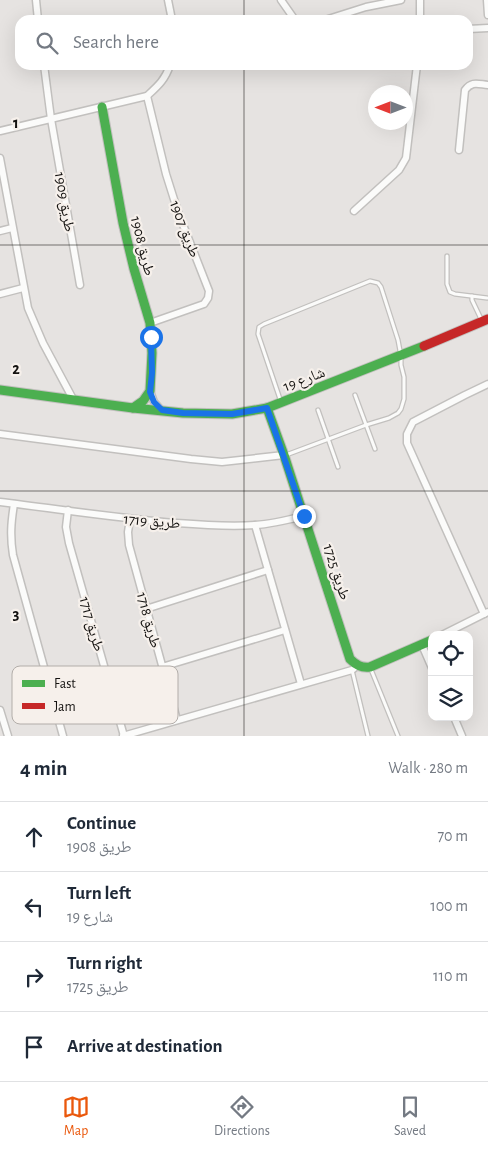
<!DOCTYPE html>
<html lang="en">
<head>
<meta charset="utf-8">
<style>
  body { margin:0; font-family:"Alegreya Sans","Noto Naskh Arabic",sans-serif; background:#f6f6f7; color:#1f2937 }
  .controls { position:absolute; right:15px; bottom:15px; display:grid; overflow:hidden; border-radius:10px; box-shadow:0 5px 20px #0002 }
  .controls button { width:45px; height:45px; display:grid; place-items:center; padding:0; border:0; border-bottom:1px solid #e0e1e3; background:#fff; color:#1f2937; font:25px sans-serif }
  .compass { position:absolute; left:368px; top:85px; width:45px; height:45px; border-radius:50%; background:#fff; box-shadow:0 5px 20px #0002; rotate:270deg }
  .stop { position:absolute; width:15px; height:15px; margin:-11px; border:4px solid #1a73e8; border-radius:50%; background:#fff }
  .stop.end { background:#1a73e8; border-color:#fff; box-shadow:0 1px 5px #0008 }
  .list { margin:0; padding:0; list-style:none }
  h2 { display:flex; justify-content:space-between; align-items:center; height:65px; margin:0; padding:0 20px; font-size:21px }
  h2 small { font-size:16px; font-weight:400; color:#747a83 }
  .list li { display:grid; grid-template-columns:32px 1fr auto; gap:15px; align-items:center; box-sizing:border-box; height:70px; padding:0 20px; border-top:1px solid #e0e1e3 }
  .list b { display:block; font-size:19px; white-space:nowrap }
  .list p { margin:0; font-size:16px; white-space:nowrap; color:#747a83 }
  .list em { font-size:16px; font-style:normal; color:#747a83 }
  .icon { flex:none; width:28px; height:28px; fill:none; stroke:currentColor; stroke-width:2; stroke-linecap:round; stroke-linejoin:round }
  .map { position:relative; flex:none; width:488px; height:736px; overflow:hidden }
  .search { position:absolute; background:#fff; box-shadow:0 5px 20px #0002; left:15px; right:15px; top:15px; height:55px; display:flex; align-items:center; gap:12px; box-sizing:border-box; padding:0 18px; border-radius:15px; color:#747a83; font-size:19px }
  .sheet { height:345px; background:#fff }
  nav { display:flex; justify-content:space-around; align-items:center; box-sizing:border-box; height:70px; border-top:1px solid #e0e1e3; background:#fff; font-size:14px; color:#747a83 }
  nav a { display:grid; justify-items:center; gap:2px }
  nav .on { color:#ea580c }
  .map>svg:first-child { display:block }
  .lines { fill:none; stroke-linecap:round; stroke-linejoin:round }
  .lane-casing { stroke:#c2c0be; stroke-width:5.5 }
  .street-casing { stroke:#c2c0be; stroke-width:9 }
  .fast-casing { stroke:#c2c0be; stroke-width:11 }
  .jam-casing { stroke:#c2c0be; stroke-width:11 }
  .lane { stroke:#fbfbfa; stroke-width:3 }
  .street { stroke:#fbfbfa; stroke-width:6 }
  .fast { stroke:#4caf50; stroke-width:9 }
  .jam { stroke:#c62828; stroke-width:9 }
  .route { stroke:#1a73e8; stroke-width:6 }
  .grid { fill:none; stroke:#141210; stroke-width:1; stroke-opacity:0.55 }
  .labels { text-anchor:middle; stroke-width:4.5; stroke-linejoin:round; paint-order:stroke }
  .street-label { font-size:15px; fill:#141210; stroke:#f6f0eb }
  .key { fill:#f6f0eb; stroke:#b2ada9; stroke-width:1 }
  .key-label { font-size:14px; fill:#141210 }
  .grid-label { font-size:16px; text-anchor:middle; font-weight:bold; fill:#141210; stroke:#f6f0eb; stroke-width:4.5; stroke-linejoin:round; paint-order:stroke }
</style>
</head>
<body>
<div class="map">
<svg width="488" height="736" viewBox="0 0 488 736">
  <rect width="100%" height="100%" fill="#e6e3e1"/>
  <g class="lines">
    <g class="lane-casing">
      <g id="lane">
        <path d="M447,256V284L450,292L455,294L487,298"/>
        <path d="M472,296V300L482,321"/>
        <path d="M355,395L375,449"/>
        <path d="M281,402L258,334L259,327L264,324L370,281L378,283L381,287L398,340L401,356V365L404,377V399L401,409L398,413L389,418L366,425L286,455"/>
        <path d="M318,410L338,467"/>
        <path d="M370,667L398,736"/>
        <path d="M352,670L368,736"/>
      </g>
    </g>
    <g class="street-casing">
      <g id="street">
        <path d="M36,0L38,20"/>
        <path d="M168,0L172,20"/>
        <path d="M281,0L295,20"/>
        <path d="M420,0V20"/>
        <path d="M487,0L488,15"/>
        <path d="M325,20L366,7L401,0"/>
        <path d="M468,29L488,28"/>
        <path d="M44,65L51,119L80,285"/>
        <path d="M147,96L166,174L178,212L209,291L208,298L204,304L150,323"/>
        <path d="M0,131L147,96C158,86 165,80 170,65"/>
        <path d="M459,150L465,90C472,81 477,84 488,85"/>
        <path d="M0,158L28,308L43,343L73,399"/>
        <path d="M354,211L399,170L406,158L417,65"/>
        <path d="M0,231L12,228"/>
        <path d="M0,294L23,288"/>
        <path d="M150,391L154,402L162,411"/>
        <path d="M0,434L191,459L222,462L284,455"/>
        <path d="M0,502C58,509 116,518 175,523C202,525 228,527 255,525C272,524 288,520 304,516"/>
        <path d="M14,504C11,523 10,536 13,555L63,736"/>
        <path d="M68,510L66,527L69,543L124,736"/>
        <path d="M130,519L128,532L129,545L177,720"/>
        <path d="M255,525L301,684"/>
        <path d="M146,609L268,570"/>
        <path d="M484,614L407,443V434L413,422L465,395L488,384"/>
        <path d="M442,635L488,612"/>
        <path d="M422,645L432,668"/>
        <path d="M162,667L285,630"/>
        <path d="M0,710L8,736"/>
        <path d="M454,717L462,736"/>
        <path d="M123,736L352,670L357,666"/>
      </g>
    </g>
    <g class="fast-casing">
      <g id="fast">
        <path d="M102,107L123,223L134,269L150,323L152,353L150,391L143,401L133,408"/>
        <path d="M0,390L133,408L183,413L232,414L267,408L424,346"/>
        <path d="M267,408L284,455L350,659C356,665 361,668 370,667L432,640"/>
      </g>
    </g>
    <g class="jam-casing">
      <path id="jam" d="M424,346L488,319"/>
    </g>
    <use href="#lane" class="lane"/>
    <use href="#street" class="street"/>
    <use href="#fast" class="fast"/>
    <use href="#jam" class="jam"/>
  </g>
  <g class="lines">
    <path class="route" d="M151,337L152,373L150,392L154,402L162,410L183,413L232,414L267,408L304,516"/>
  </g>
  <path class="grid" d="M244,0V20M244,65V736M0,245H488M0,491H488"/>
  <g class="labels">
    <g class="street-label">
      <text transform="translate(65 202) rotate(80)" y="5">طريق 1909</text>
      <text transform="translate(185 229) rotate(69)" y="5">طريق 1907</text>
      <text transform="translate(143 246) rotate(76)" y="5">طريق 1908</text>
      <text transform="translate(304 379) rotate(-21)" y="5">شارع 19</text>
      <text transform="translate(152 521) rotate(5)" y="5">طريق 1719</text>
      <text transform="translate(337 572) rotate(72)" y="5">طريق 1725</text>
      <text transform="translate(149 620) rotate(75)" y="5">طريق 1718</text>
      <text transform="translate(92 624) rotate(74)" y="5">طريق 1717</text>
    </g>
  </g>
  <rect x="12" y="666" width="166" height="58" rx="8" class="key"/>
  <rect x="22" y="680" width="23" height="7" fill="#4caf50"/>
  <rect x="22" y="703" width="23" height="6" fill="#c62828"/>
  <g class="key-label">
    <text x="54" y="688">Fast</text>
    <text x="54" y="711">Jam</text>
  </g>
  <g class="grid-label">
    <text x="16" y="128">1</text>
    <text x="16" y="374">2</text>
    <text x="16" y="619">3</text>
  </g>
</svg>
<div class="controls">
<button><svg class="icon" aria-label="locate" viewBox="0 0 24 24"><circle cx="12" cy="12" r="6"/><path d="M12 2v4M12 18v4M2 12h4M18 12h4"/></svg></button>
<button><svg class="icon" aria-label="layers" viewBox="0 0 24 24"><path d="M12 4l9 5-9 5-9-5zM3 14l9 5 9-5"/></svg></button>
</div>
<svg class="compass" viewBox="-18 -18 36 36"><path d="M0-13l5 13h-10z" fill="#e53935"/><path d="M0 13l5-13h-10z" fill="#747a83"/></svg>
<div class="stop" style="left:151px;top:337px"></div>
<div class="stop end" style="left:304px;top:516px"></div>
<div class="search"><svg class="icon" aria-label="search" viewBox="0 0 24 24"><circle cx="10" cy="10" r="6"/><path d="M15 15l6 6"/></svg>Search here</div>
</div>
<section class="sheet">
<h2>4 min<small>Walk · 280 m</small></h2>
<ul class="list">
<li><svg class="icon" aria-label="ahead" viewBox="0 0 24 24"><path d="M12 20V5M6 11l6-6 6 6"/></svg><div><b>Continue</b><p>طريق 1908</p></div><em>70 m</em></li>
<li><svg class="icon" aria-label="left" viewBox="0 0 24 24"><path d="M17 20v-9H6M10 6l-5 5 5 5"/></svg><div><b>Turn left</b><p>شارع 19</p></div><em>100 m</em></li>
<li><svg class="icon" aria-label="right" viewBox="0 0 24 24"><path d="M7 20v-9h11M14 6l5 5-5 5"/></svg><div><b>Turn right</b><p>طريق 1725</p></div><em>110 m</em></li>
<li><svg class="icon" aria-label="arrive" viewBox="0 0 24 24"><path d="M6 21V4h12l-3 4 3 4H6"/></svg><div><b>Arrive at destination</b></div></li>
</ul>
</section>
<nav>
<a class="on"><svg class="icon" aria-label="map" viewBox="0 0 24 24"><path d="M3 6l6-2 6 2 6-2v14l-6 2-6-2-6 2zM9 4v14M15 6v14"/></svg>Map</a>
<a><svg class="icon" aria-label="directions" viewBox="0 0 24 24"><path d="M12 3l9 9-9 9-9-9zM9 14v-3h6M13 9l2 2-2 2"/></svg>Directions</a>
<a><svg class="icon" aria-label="saved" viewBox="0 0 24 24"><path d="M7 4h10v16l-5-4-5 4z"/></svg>Saved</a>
</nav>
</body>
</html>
